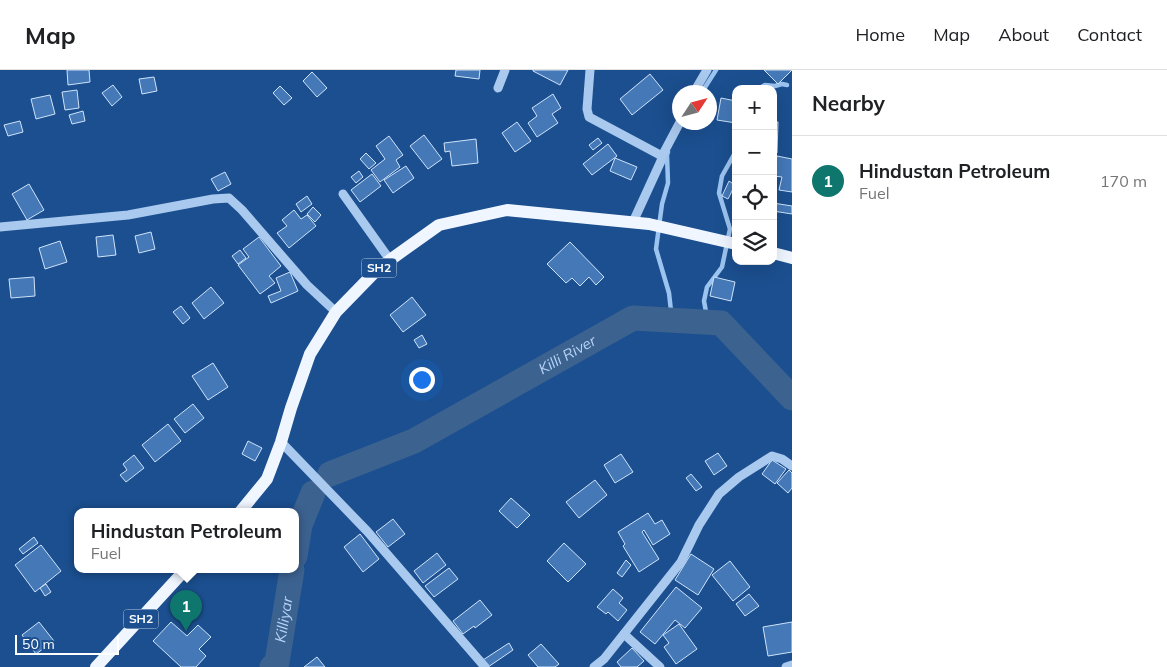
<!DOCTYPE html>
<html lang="en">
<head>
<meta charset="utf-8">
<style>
  body { margin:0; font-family:Mulish,sans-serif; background:#f6f6f6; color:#202124 }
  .controls { position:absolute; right:15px; top:15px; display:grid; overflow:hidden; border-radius:10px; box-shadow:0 5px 20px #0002 }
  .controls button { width:45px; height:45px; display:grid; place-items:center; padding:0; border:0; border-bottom:1px solid #e0e0e0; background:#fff; color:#202124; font:25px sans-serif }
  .compass { position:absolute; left:672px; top:15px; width:45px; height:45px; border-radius:50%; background:#fff; box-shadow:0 5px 20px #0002; rotate:54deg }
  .scale { position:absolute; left:15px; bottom:12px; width:104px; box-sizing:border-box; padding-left:5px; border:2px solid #fff; border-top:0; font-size:14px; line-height:18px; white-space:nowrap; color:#fff; -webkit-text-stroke:4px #1b4f8f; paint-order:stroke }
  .you { position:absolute; left:421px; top:309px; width:18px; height:18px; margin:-12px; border:4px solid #fff; border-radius:50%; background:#1a73e8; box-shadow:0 0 0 8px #1a73e833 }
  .badge { display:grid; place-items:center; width:32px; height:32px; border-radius:50%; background:#0f766e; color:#fff; font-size:16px; font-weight:700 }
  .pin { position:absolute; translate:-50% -41px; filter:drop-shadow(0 1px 2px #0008) }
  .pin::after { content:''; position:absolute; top:26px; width:18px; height:15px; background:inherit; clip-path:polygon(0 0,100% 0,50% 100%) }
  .popup { position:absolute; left:74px; top:438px; width:225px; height:65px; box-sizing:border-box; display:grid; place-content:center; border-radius:10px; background:#fff; filter:drop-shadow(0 1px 4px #0005); font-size:16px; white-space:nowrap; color:#757577 }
  .popup b { font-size:19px; color:#202124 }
  .popup::after { content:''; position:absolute; left:50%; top:100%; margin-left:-10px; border:10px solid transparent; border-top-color:#fff }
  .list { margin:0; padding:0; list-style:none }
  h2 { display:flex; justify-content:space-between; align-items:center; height:65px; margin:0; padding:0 20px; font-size:21px }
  h2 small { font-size:16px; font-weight:400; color:#757577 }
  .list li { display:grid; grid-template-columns:32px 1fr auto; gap:15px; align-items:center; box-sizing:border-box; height:90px; padding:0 20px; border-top:1px solid #e0e0e0 }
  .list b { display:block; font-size:19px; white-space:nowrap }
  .list p { margin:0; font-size:16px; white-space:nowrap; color:#757577 }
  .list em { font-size:16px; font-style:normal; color:#757577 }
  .icon { flex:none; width:28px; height:28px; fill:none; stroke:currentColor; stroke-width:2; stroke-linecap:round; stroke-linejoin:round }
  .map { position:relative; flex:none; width:792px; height:597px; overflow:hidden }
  header { display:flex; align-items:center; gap:30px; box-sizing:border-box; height:70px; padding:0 25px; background:#fff; border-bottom:1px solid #e0e0e0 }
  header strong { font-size:24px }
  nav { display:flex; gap:28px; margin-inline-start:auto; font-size:18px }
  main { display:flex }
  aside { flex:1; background:#fff }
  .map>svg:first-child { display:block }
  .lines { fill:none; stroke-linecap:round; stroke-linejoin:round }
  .stream { stroke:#9cc4f0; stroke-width:4.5 }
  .river { stroke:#3c6290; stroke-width:25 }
  .building { fill:#4478b7; stroke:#cfe3fa }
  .minor { stroke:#a9c9ee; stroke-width:9 }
  .major { stroke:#f0f6ff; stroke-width:12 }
  .labels { text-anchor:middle; stroke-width:4; stroke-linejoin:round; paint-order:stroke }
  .shield { fill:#1b4f8f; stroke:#bbcadd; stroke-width:1 }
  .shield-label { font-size:12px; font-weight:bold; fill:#fff }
  .water-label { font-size:15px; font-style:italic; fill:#b5d3f5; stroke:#1b4f8f }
</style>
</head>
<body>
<header>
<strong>Map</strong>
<nav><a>Home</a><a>Map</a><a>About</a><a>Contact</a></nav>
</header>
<main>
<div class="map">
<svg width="792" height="597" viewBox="0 0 792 597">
  <rect width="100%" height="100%" fill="#1b4f8f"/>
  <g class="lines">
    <g class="stream">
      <path d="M758,19L765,15L775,16L782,14L787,15"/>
      <path d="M702,22L716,0"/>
      <path d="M668,82L667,85L668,113L662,134L656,179L669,223L672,250"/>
      <path d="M708,253L704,231L707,217L722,197L730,159L719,123L722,106L736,81"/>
    </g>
    <g class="river">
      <path id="s1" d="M330,404L414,371L633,248L721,253L792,328"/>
      <path d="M295,486L300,455L313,423"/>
      <path id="s2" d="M272,597L277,592L292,500"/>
    </g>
  </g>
  <g class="building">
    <path d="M67,0H89L90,12L68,15Z"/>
    <path d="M456,0H480L479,9L455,6Z"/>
    <path d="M533,0H568L560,15L533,1Z"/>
    <path d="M764,0H792L778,14Z"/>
    <path d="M312,2L327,18L317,27L303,11Z"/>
    <path d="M650,4L663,20L632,45L620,29Z"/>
    <path d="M154,7L157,21L142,24L139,9Z"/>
    <path d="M113,15L122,27L112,36L102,23Z"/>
    <path d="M280,16L292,28L284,35L273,23Z"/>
    <path d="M77,20L79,38L65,40L62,22Z"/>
    <path d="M553,24L561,38L552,44L558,53L537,67L528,53L537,46L532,38Z"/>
    <path d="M50,25L55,44L36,49L31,29Z"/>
    <path d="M721,28L736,31V53L717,50Z"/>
    <path d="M83,41L85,51L72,54L69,45Z"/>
    <path d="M20,51L23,62L8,66L4,55Z"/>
    <path d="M517,52L531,71L515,82L502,63Z"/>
    <path d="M773,52H778L777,83H773Z"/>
    <path d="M424,65L442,89L428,99L410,76Z"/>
    <path d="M389,66L403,85L396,90L400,97L380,112L371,100L385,89L376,76Z"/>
    <path d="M598,68L602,73L593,80L589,75Z"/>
    <path d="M476,69L478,93L452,96L450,81L445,82L444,73Z"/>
    <path d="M608,74L617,86L592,105L583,94Z"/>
    <path d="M366,83L376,93L369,99L360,89Z"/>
    <path d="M777,86L792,89V122L779,120L782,107L773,106Z"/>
    <path d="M615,88L637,97L631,110L610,101Z"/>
    <path d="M406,96L414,108L393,123L384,110Z"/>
    <path d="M359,101L363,107L356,113L351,107Z"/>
    <path d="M225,102L231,114L218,121L211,109Z"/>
    <path d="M372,104L381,116L360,132L351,120Z"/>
    <path d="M729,111L735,115L728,129L722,126Z"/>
    <path d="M29,114L44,140L27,150L12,124Z"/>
    <path d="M307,126L312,134L301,142L296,134Z"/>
    <path d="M773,133L792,136V144L773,141Z"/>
    <path d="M313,137L321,145L315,152L307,144Z"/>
    <path d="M294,140L301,149L307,145L316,156L289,178L277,163L287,156L282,150Z"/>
    <path d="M151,162L155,179L139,183L135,166Z"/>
    <path d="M113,165L116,185L98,187L96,167Z"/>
    <path d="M259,167L281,196L269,206L275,213L260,224L238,195L249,187L243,179Z"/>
    <path d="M60,171L67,192L45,199L39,178Z"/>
    <path d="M570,172L604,207L596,215L589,207L580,216L572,208L566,213L547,194Z"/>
    <path d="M240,180L246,188L238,194L232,186Z"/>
    <path d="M290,202L298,221L271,233L268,226L281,221L276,208Z"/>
    <path d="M34,207L35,226L11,228L9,209Z"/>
    <path d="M714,207L735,212L731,231L710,226Z"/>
    <path d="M211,217L224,233L204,249L192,233Z"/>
    <path d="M412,227L426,245L403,262L390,245Z"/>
    <path d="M181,236L190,248L183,254L173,242Z"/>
    <path d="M422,265L427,274L419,278L414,270Z"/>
    <path d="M213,293L228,317L208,330L192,306Z"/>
    <path d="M193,334L204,348L185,363L174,349Z"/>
    <path d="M168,354L181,371L155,392L142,375Z"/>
    <path d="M248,371L262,378L255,391L242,384Z"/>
    <path d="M718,383L727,396L714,405L705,391Z"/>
    <path d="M621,384L633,402L615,413L604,395Z"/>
    <path d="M134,385L144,398L126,412L120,405L127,400L123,394Z"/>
    <path d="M772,390L786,399L775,414L762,404Z"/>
    <path d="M789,400L792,403V418L788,423L777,413Z"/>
    <path d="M691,404L702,417L696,421L686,408Z"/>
    <path d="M595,410L607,425L579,448L566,432Z"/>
    <path d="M511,428L530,445L517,458L499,441Z"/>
    <path d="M648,443L655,454L662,450L670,464L653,475L644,460L642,462L659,489L639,502L623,476L625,474L618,462Z"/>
    <path d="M393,449L405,464L388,477L376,462Z"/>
    <path d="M360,464L379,489L363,502L344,477Z"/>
    <path d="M34,467L38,473L23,484L19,479Z"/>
    <path d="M564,473L586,494L568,512L547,491Z"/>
    <path d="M41,475L61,501L35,522L15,495Z"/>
    <path d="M437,483L446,495L423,513L414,501Z"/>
    <path d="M691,484L714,499L698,525L675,510Z"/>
    <path d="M626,490L631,495L622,507L617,503Z"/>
    <path d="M730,491L750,517L733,531L712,505Z"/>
    <path d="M449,498L458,509L434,527L425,516Z"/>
    <path d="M46,514L51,522L45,526L40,518Z"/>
    <path d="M676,517L702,538L685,558L675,550L655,574L640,562Z"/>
    <path d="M613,519L623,528L619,533L627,540L618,551L608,542L606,544L597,537Z"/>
    <path d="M749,524L759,536L745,546L736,534Z"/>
    <path d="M480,530L492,545L475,558L474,556L463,564L453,551Z"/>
    <path d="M39,552L54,571L36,584L22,565Z"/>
    <path d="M171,552L187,566L198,555L211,567L199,579L206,586L196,597H181L153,571Z"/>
    <path d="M792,552V582L768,586L763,557Z"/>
    <path d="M679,554L697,579L676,594L664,577L669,573L663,565Z"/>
    <path d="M509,573L513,580L488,597L483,590Z"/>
    <path d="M541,574L559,594L555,597H538L528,585Z"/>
    <path d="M632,578L644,591L637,597H621L617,592Z"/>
    <path d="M317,587L325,597H304Z"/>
  </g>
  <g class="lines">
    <g class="minor">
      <path d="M590,0L587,39L589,47L662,86L661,91L633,152"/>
      <path d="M498,18L505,0"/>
      <path d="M694,22L707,0"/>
      <path d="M662,86L680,52"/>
      <path d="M343,124L390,190"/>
      <path d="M0,157L128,145L213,129L229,128L242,140L307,215L336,242"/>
      <path d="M281,372L367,461L485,597"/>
      <path d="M624,564L660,597"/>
      <path d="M594,597L604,589L681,492L699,455L719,424L739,407L772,386L782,389L792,396"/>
      <path d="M786,597L792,595"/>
    </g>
    <g class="major">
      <path d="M773,183L792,188"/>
      <path d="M240,442L267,409L281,372L291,338L310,284L336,242L374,203L390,190L439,155L507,140L649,154L736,174"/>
      <path d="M96,597L185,500"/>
    </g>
  </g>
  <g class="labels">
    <g class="shield">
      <rect x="361.5" y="188.5" width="35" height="19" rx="4"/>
      <rect x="123.5" y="539.5" width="35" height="19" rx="4"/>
    </g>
    <g class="shield-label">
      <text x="379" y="202">SH2</text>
      <text x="141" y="553">SH2</text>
    </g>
    <g class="water-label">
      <text dy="5" stroke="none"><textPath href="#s1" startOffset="266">Killi River</textPath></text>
      <text dy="5" stroke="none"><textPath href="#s2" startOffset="50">Killiyar</textPath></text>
    </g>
  </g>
</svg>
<div class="controls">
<button>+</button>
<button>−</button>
<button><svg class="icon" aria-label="locate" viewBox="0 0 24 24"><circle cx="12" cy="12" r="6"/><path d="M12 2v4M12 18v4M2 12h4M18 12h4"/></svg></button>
<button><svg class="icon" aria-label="layers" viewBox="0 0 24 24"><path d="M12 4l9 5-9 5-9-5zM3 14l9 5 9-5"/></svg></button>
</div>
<svg class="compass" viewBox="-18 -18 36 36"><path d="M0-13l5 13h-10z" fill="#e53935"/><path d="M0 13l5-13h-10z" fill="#757577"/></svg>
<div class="scale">50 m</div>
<div class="you"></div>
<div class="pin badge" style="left:186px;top:561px">1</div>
<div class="popup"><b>Hindustan Petroleum</b>Fuel</div>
</div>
<aside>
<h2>Nearby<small></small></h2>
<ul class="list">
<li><span class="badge">1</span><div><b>Hindustan Petroleum</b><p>Fuel</p></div><em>170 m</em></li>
</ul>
</aside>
</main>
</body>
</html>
